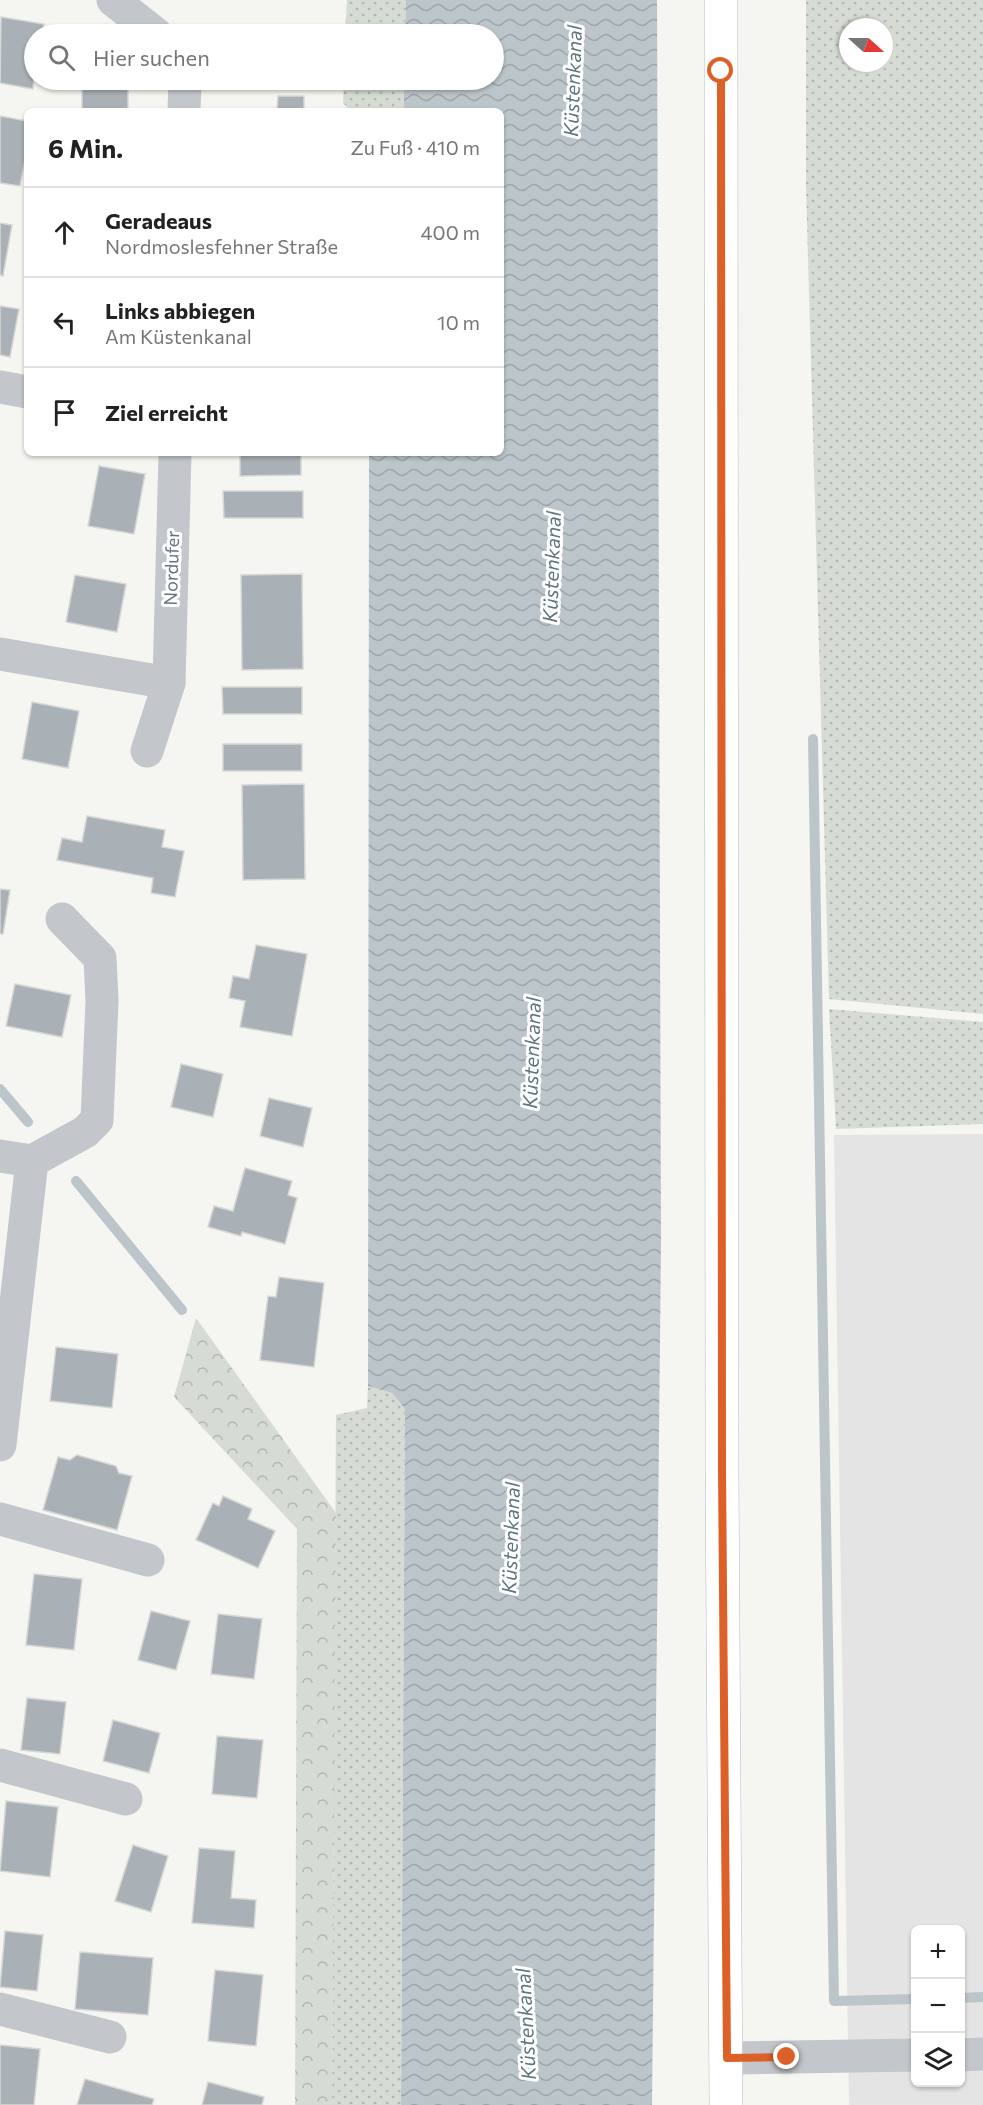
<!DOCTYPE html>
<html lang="de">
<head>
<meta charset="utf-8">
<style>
  body { margin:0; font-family:Commissioner,sans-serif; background:#f2f2f2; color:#222 }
  .controls { position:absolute; right:18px; bottom:18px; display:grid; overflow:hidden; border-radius:9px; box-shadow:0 2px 4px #0004 }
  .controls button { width:54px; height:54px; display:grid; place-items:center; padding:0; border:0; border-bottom:2px solid #e0e0e0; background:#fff; color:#222; font:30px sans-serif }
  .compass { position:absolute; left:839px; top:18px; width:54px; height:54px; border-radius:50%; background:#fff; box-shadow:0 2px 4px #0004; rotate:111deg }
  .stop { position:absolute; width:18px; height:18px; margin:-14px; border:4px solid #de6029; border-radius:50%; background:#fff }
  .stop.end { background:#de6029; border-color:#fff; box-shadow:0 2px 6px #0008 }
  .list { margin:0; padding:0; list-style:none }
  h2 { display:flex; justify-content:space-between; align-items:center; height:78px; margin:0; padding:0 24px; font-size:26px }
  h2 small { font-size:20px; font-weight:400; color:#767676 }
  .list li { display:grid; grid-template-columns:39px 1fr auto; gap:18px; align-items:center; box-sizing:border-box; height:90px; padding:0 24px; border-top:2px solid #e0e0e0 }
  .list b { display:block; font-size:22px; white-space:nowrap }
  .list p { margin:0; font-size:20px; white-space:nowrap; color:#767676 }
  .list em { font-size:20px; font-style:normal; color:#767676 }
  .icon { flex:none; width:33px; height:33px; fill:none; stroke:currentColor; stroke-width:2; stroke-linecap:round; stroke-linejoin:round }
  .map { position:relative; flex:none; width:983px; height:2105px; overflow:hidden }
  .search { position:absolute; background:#fff; box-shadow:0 2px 4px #0004; left:24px; top:24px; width:480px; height:66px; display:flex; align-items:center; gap:15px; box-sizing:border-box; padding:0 21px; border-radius:33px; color:#767676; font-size:22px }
  .panel { position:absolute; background:#fff; box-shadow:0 2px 4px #0004; left:24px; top:108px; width:480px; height:348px; border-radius:9px }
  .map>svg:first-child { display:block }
  .built { fill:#e3e4e3; fill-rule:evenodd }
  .grass { fill:url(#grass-dots); fill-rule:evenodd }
  .forest { fill:url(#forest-crowns) }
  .water { fill:url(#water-waves) }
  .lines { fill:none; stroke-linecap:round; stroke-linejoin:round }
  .stream { stroke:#bcc5ca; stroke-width:10 }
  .building { fill:#aab1b6; stroke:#d6d7d4; stroke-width:1.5 }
  .major-casing { stroke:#b4b8bc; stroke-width:34 }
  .minor { stroke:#c3c6ca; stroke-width:33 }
  .major { stroke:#fff; stroke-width:33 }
  .route { stroke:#de6029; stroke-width:8 }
  .labels { text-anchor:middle; stroke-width:6; stroke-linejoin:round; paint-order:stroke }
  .street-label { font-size:18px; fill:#657382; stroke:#fff }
  .water-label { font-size:20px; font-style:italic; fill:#61757f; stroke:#fff }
</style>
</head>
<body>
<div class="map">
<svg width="983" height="2105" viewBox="0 0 983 2105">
  <defs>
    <pattern id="grass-dots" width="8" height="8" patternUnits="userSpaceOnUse" patternTransform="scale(1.5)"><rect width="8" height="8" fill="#d6dcd3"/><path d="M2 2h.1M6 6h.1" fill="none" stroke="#b1b7b1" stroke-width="1.8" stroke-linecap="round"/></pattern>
    <pattern id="forest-crowns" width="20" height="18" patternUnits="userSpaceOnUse" patternTransform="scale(1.5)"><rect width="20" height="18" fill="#d6dcd3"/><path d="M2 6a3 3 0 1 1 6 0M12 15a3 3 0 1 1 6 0" fill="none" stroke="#b1b7b1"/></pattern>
    <pattern id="water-waves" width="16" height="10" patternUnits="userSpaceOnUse" patternTransform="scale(1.5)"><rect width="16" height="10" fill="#bcc5ca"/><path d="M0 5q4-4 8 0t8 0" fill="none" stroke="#9ca4a9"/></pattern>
  </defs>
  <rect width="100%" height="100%" fill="#f5f5f2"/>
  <path class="built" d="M983,1134V2105H849L834,1135ZM916,1930H960V2082H916Z"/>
  <g class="grass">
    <path d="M347,0H406L405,34H345Z"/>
    <path d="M806,0H983V1014L829,999L806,187ZM848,27H884V63H848Z"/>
    <path d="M344,80H404V111H351L343,103Z"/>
    <path d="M829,1009L983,1022V1124L836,1129Z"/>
    <path d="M368,1386L392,1393L405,1409L401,2105H332L336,1415L367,1408Z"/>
  </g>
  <path class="forest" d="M196,1318L336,1513L332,2105H295L297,1529L174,1397Z"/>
  <path class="water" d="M406,0H657L661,1244L652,2105H401L405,1409L392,1393L368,1386L369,453H501V111H404V80H494V34H405Z"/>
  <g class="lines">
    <g class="stream">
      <path d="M813,739L834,2001L916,1999"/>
      <path d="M0,1089L28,1122"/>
      <path d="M76,1181L182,1310"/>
      <path d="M960,1998L983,1997"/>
    </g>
  </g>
  <g class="building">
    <path d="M1,17L44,24L42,34H34V77L33,89L0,83Z"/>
    <path d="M128,86V111H82V87Z"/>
    <path d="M278,96H304V111H277Z"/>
    <path d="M0,116L27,121V149L20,186L0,183Z"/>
    <path d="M0,223L12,225L3,276L0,275Z"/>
    <path d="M0,306L19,309L10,357L0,355Z"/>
    <path d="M240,453H301V475L240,476Z"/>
    <path d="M99,466L145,474L134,534L88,526Z"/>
    <path d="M223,491H303V518H224Z"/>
    <path d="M302,574L303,669L242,670L241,575Z"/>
    <path d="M75,575L126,584L117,632L66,622Z"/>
    <path d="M222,687H302V714H223Z"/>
    <path d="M32,702L79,711L68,768L22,759Z"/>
    <rect x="223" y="744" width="79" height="27"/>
    <path d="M304,784L305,879L243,880L242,785Z"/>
    <path d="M87,816L165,830L162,847L184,851L175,897L151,893L153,878L57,860L62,838L82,842Z"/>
    <path d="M0,889L10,890L3,934H0Z"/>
    <path d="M256,945L307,954L292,1036L240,1027L245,1001L229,998L233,976L249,979Z"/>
    <path d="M15,984L71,995L62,1037L6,1026Z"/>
    <path d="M181,1064L223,1074L213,1117L171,1107Z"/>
    <path d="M269,1098L312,1108L303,1147L260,1136Z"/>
    <path d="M245,1168L292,1181L288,1195L297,1198L285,1244L242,1232L241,1236L208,1227L214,1206L233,1211Z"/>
    <path d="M279,1277L324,1283L314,1367L260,1360L268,1296L276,1297Z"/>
    <path d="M56,1347L118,1354L112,1408L50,1401Z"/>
    <path d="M77,1455L116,1466L119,1473L132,1476L117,1530L43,1510L58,1457L70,1460Z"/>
    <path d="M223,1496L252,1509L248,1519L275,1531L258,1568L196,1540L213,1503L219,1506Z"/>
    <path d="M34,1574L82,1579L74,1650L26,1645Z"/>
    <path d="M151,1611L190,1621L176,1670L138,1660Z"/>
    <path d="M218,1614L262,1619L254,1679L211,1674Z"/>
    <path d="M27,1698L66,1702L60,1754L21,1750Z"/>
    <path d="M113,1720L160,1733L149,1773L103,1761Z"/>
    <path d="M217,1736L263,1740L257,1798L212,1794Z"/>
    <path d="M6,1801L58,1807L50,1877L0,1871Z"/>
    <path d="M133,1845L168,1856L151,1912L115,1901Z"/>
    <path d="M199,1848L235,1851L231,1898L256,1900L254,1928L192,1923Z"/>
    <path d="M5,1931L43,1935L37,1991L0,1987Z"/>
    <path d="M80,1952L153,1958L148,2015L75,2009Z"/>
    <path d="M215,1970L263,1975L256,2046L208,2041Z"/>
    <path d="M0,2045L40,2049L34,2105H0Z"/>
    <path d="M85,2079L154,2099L152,2105H77Z"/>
    <path d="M208,2082L264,2097L262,2105H202Z"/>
  </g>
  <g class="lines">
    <g class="major-casing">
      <path id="major" d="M721,0L722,1470L726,2105"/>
    </g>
    <g class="minor">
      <path d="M113,0L156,34"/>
      <path d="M184,111L185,80"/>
      <path d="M0,387L27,392"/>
      <path d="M0,654L169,683"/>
      <path d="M147,751L169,683L175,453"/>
      <path d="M0,1156L32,1161L0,1445"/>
      <path d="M32,1161L85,1132L97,1120L102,1001L100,958L62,919"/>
      <path d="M0,1519L148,1560"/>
      <path d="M0,1765L126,1799"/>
      <path d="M0,2009L110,2037"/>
      <path d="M960,2055L983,2054"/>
      <path d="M727,2058L916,2055"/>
    </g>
    <use href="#major" class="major"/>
  </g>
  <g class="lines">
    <path class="route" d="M721,71L722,1470L727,2058L787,2057"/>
  </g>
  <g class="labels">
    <g class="street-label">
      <text transform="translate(172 568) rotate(-88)" y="6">Nordufer</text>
    </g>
    <g class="water-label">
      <text transform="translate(573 81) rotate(-88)" y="7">Küstenkanal</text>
      <text transform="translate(552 567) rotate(-88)" y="7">Küstenkanal</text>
      <text transform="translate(532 1053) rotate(-88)" y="7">Küstenkanal</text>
      <text transform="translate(511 1538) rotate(-88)" y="7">Küstenkanal</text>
      <text transform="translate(526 2024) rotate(-93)" y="7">Küstenkanal</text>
    </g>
  </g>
</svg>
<div class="controls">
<button>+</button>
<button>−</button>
<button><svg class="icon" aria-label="layers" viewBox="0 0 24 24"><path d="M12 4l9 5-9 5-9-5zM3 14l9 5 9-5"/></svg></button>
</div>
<svg class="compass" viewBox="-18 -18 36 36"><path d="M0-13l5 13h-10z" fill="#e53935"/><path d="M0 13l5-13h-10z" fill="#767676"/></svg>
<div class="stop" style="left:721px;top:71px"></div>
<div class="stop end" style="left:787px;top:2057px"></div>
<div class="search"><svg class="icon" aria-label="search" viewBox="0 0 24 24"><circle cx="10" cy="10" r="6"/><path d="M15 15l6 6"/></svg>Hier suchen</div>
<section class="panel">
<h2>6 Min.<small>Zu Fuß · 410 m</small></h2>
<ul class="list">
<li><svg class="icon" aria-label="ahead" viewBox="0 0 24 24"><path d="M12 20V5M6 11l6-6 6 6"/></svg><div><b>Geradeaus</b><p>Nordmoslesfehner Straße</p></div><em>400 m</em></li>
<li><svg class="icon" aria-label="left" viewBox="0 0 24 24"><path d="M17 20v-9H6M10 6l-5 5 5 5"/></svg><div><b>Links abbiegen</b><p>Am Küstenkanal</p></div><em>10 m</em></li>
<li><svg class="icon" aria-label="arrive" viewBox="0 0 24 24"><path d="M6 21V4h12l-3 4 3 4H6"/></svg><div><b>Ziel erreicht</b></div></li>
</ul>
</section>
</div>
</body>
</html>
